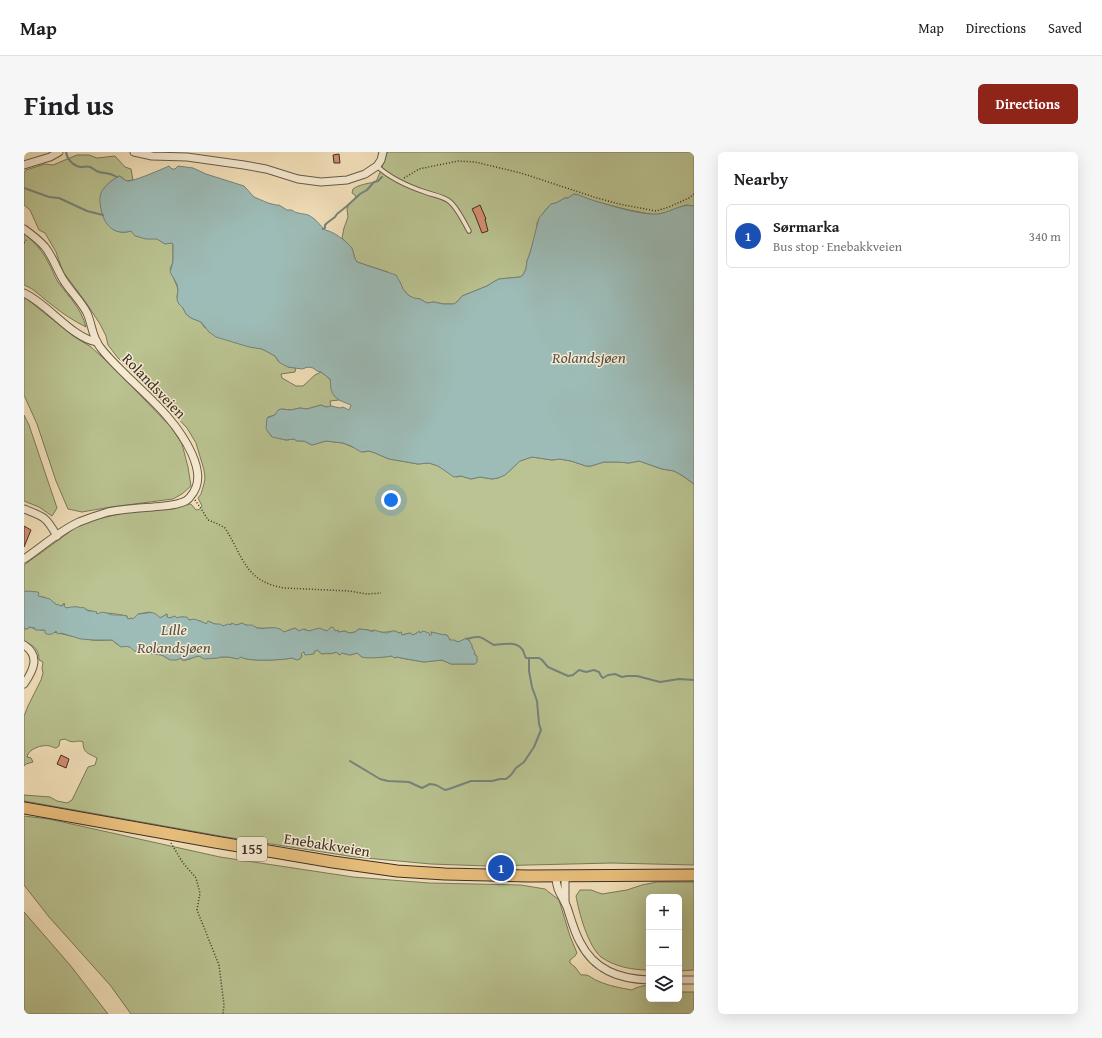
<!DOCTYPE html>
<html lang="en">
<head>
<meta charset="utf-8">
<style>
  body { margin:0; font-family:"Gentium Book Plus",serif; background:#f6f6f6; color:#202124 }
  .controls { position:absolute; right:12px; bottom:12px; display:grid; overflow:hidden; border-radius:6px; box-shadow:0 4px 16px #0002 }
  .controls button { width:36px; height:36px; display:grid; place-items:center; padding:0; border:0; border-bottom:1px solid #e0e0e0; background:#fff; color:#202124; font:20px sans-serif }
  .you { position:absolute; left:367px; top:348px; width:14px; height:14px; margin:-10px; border:3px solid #fff; border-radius:50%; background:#1a73e8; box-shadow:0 0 0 6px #1a73e833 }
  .badge { display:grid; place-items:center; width:26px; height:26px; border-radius:50%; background:#8f2418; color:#fff; font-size:13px; font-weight:700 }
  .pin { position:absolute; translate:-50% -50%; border:2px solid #fff; box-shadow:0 1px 4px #0006 }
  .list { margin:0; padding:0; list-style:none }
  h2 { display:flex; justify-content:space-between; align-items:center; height:52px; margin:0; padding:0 16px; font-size:17px }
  h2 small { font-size:13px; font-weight:400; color:#757577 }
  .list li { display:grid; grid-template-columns:26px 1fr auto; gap:12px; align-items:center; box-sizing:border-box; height:64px; margin:0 8px 8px; padding:0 8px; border:1px solid #e0e0e0; border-radius:6px }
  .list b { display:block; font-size:15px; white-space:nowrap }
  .list p { margin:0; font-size:13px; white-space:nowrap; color:#757577 }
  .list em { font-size:13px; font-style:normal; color:#757577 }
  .icon { flex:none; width:22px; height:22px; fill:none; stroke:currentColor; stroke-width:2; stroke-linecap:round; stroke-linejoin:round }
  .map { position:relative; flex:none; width:670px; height:862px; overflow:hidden; border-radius:6px }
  header { display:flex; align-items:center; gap:24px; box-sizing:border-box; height:56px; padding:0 20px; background:#fff; border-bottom:1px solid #e0e0e0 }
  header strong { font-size:19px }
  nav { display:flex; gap:22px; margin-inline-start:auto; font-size:14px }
  .intro { display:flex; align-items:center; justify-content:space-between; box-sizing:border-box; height:96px; padding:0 24px }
  h1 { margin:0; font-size:28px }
  .button { padding:10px 18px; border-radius:6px; background:#8f2418; color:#fff; font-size:14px; font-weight:700 }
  main { display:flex; gap:24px; padding:0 24px }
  aside { flex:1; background:#fff; border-radius:6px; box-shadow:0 4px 16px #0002 }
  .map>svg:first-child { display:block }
  .green { fill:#bac391; stroke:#7a795c }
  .water { fill:#9dbcb7; stroke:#76847d }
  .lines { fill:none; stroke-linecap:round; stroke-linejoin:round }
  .stream { stroke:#76847d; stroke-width:2 }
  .building { fill:#d68d72; stroke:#3b2f27 }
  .service-casing { stroke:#695c4c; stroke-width:5.5 }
  .minor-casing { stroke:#695c4c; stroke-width:9 }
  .primary-casing { stroke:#3b2f27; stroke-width:13 }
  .path { stroke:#3b2f27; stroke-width:1.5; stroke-dasharray:1 2; stroke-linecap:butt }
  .service { stroke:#f7ecd3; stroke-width:3.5 }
  .minor { stroke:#f7ecd3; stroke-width:7 }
  .primary { stroke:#eac07e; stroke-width:11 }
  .labels { text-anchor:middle; stroke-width:3; stroke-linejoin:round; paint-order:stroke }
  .shield { fill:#f7ecd3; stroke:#73685b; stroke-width:1 }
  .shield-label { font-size:14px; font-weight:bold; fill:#3b2f27 }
  .street-label { font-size:15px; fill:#3b2f27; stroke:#f7ecd3 }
  .water-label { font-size:16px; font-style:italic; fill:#54524b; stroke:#f7ecd3 }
</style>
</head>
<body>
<header>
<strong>Map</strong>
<nav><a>Map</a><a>Directions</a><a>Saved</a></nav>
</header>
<div class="intro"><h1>Find us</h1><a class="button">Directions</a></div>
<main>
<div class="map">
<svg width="670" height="862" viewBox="0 0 670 862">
  <rect width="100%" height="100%" fill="#f3e1bb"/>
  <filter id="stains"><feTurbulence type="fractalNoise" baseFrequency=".005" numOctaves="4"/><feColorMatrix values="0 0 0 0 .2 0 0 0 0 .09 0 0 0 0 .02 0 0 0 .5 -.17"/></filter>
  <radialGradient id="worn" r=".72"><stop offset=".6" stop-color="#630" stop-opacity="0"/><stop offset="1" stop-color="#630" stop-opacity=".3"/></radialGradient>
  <g class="green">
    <path d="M363,0H670V54L662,53L644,60L631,63L605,58L569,49L553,43L550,42L544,46H541L532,51L527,52L519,61L513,71V77L506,101L503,109L502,117L499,123L496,125L475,127L471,129L463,134L438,144L434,149L430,152H419L410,150L403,151L396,147H390L384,143L379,137L376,130L364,120L339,112L333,110L331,107L328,96L318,86L320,76L324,65L323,57L325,52L332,46L331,43L328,41L329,37C334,33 345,31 352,30L360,10Z"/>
    <path d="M53,3H65L73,6L91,4L101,15L107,17L109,28L102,29L99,26L95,24C91,27 85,30 82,34C70,53 81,87 107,79C114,86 123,86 133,86L139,91H148L149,92V110L146,117L154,137L153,145L155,152L159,156L162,162L167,166L177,170L180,175L213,191L238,197L246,201L251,204L254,209L264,215L272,216L271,220L257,222L258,226L272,234H279L291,223L297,220L306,227C308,235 309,242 315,248L306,249L307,254L302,255L297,253L283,257L276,256L267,258L257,257L251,263L244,265L243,278L244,279L247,284L262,288L270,287L273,289H280L288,293L302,289L319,291L340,300L345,299L351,301L365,307L394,312L405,311L414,314L433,325L437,324L447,327L456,325L468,327L474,326L481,323L496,309L508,305L528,308L536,307L547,309L562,314H567L580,310H594L605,311L615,309L638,317L650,319L659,324L670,332V713L588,711L464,714L407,712L331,705L202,685L0,649V643L26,645L33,649L43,651L48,648L64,615L71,613L73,606C64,601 59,601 59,590C52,587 51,593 41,587L36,588L35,594L32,596C30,596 27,594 26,594C18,592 4,597 3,605L7,606L9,610L2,612L0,614V564L4,554L17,528L19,521L18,516L19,510L15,508C15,497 10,494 0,489V475L1,477L4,476L5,475L17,478H21L22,479C38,481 52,486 68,488C75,489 82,488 88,488L94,493L107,495L111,499L138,503L145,507L157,506L158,508H161L166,507L170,505L175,504C185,509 195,504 204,505C209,505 212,507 217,505C225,510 258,508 268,506L271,507H276L278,504L277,502L279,500L288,502L293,498L298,502C303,501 307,503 312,500L316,503L318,501L326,503L333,501C335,502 336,504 338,505C343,506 363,505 368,504L371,506L373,505L377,506L400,510L418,508L427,512H451L453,507L445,488L443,486L435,490L426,488L423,483C417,484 413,481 407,480L408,482L406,484L404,481L398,480L396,481L394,480L393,481L389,483L386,481L378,483L377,480L375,481L371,479C366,479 361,481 356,480C354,480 352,479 350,478L348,479L344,478L335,477L331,480L325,481L321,479L315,480L311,479L309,476H306L303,479H284L281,477L275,479L271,476L260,480C251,474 244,477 234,476C232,476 230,474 228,474C224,473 222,474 218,471L213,473L207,472V473C205,473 203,474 201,474C196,474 190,472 186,470L182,472L176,469L165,468L159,465L153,466L151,464L146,466L143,465V462L136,466L134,464L126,460L114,462L109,467L107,466L105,467H103V464C93,462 83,460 73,462C70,458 65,460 60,456H57L53,455L42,456L40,454L41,452L40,451L38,454H35L20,445H16C12,442 6,438 0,440V413L51,376L69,368L100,361L151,356L166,352H167L172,358C175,358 176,357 178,354L174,346L177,342L180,332L181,326L180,318L172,291L163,276L122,232L94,206L84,193L82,184L76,172L63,152L46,129L39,120L32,100L21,81L15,78L6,58L0,53V21L2,18L21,12L29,13Z"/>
    <path d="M0,81C10,90 18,98 24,110C28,116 30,124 34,130C45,145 57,156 62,175C50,169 39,162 28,153C18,146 11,137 0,133Z"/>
    <path d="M0,146L3,147L48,183L67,195L87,213L147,275L158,292L164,315L167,334L158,342L149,347L87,355L58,360L44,357L32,329L13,272L0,243Z"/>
    <path d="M0,263L5,273L33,356L28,364L15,355L0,349Z"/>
    <path d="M0,664L25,667L196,705L329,725L405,731L497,733L521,737L535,748L546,784L553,801L551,804L546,808V811L551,815L557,823C566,822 566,826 574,829C585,834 597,836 608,838C613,835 620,833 625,834V847H655V840H670V862H107L86,833L25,765L0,733Z"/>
    <path d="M633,730H670V818L655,819V745H625V818C609,818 591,815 577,805C564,794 555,761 552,744L556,738H567L578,742L603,738L618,733Z"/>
    <path d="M0,760L46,813L84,862H0Z"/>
  </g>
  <g class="water">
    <path d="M145,14L148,17H151L154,14L169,16L182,22L220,34L230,45L244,51L252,53H255L263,58H268C272,62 278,61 284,63C291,66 296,73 301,78C309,79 322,89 327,95C330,99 329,105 333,110L372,123L376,130L379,137L384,143L390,146L396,147L403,151L410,150L419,152H430L434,149L438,144L463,134L471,129L475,127L496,125L499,123L502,117L503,109L506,101L515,66L527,52L532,51L541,46H544L550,42C557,43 564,47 571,49C589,54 609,61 628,62C643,64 656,50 670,54V332L659,324L650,319L638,317L615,309L605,311L594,310H580L567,314H562L547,309L536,307L528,308L508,305L496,309L481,323L474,326L468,327L456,325L447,327L437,324L430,325L414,314L405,311L394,312L365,307L351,301L345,299L337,300L327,294L319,291L302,289L288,293L280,289H273L270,287L262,288L248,285L242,277L243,266L251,263L254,258L257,257L267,258L276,256L283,257L297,253L302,255L307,254L316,256L319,255L325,258L327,253C320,250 311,248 308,240C306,237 307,231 306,227L297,220L293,219L289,216L284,215L278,217L264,215L256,211L251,204L238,197L225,195L192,185L185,180L177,170L167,166L162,162L159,156L155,152L153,148L154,137L153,132L146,120L149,110V92L148,91L141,92L133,87H122L115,85L111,84L107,79C90,84 80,73 77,57C76,51 75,46 77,41C80,34 88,28 95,24C98,25 100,28 103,29C109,30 138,17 145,14Z"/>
    <path d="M3,439L14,440L15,441L14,444L26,447L28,449L33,453L34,452L36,454H38L40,451V454L42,456C47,455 53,454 58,456L59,455L64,459H69L71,460L72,459L73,462C81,458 82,462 89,463C94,463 98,463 103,464V466L105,467L107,466L109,467L114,462C124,462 129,457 136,466L143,462V465L146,466L151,464L153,466L155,465H163L165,468L170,467C175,469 178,469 182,472L184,469L191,472H196L199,474L204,472L207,473V471L213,473L218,471C222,474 223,473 227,473C229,473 231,475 233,476C243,478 252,472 260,480L271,476L275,479L279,477L285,479L295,476L303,479L307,475L310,476L311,479L314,478V480H315L321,479L325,481L331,480L335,477L344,478L349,480L350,478C354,479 358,481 363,481C368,480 368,477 375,481L377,480L378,483L386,481L389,483L393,481L395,479L396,481L399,479L405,481L406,484L408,482L407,480C413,481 417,483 423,483L426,488H430L434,490L443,486L448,493V496L451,500L450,502L453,504V510L451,512H427L418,508L400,510L377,506L373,505L370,506L368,504C363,505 343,507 338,505C336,504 335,502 333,501L326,503L318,501L316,503L312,500C307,503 303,500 298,502L293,498L290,500V502L281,503L280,500H279L277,502L278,503L276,507L273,508L268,506C259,508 224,510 217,505L214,507L204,505H197L194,506L180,507L175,504L161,508H158L157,506L153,508H146L138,503L113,500C105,497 109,493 97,495L88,488H70L57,487L37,481L34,482L32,479C29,482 25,484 21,481V478H11V476L5,475L4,477H1L0,475V440Z"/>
  </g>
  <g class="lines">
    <g class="stream">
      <path d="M42,0C43,7 49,14 57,15C60,15 63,14 66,15C69,16 71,19 75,20C83,22 84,20 93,25"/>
      <path d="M0,36L25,45L35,46L63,59L79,63"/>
      <path d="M299,77L301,76V73L303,71L311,65L313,62L323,54L336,42L343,38L350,30L354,29L358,25"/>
      <path d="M443,487C458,482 458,487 470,493C479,492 492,489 498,497C500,499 500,503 502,506H515L518,508L524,515L544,524L549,523L555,518L562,520L570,518L575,520L577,524L579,526L584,523L591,522L598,525L603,524H613L636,530L655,527L670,528"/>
      <path d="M326,609L356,627L364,629L385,630L398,636L406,632L412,633L421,638L425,637L447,629H468L476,627H482L487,623L492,616L500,610L510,595L517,578L515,572L513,549L508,535L505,519V506"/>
    </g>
  </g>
  <g class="building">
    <path d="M315,2L316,11H310L309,3Z"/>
    <path d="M456,53L462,67H461L464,79L458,81L451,63L448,57Z"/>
    <path d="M0,374L7,378L0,395Z"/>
    <path d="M37,603L45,607L42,616L33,612Z"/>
  </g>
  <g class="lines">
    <g class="service-casing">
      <path id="service" d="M353,14C367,27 383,34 401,40C409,43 418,44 425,49C433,55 440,70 445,79"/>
    </g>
    <g class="minor-casing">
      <g id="minor">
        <path d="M110,0L128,4L163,5L220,13L242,17L274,27L297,30L323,28L341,22L353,14L357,8L359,0"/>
        <path d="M0,13L26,5L35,0"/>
        <path d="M0,77C7,82 15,88 21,95C29,105 33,118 40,129C47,140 57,149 63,161C68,172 68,185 76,195C84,206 95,216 105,226C129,249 154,271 168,302C174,316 178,332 166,345C164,348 160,350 156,351C148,354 138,354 129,355C114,356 99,357 84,360C74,363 65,366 55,370C35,379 18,395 0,407"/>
        <path d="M0,141C24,152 48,186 73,190"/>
        <path d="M0,357C21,365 22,365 33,384"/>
        <path d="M0,493C17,504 9,519 0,532"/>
        <path d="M532,724C532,739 538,743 543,755C547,767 550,779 556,790C570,818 595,827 625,828"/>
        <path d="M541,724V750"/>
        <path d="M655,828H670"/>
      </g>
    </g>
    <g class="primary-casing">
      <path id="primary" d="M0,656L40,663L191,690L309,710L373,719L421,722L504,724L670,723"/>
    </g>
    <g class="path">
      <path d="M380,26L395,17L434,9L451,10L497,21L570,45L595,52L632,59L645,55L665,46L670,42"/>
      <path d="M0,91L2,88"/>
      <path d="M171,348L178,358L184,368L194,372L201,376C220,406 221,430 261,436L325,439L343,442L357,441"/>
      <path d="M147,691L159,711L172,726L176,741L173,758L195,813L200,853L199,862"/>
    </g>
    <use href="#service" class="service"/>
    <use href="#minor" class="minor"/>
    <use href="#primary" class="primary"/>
  </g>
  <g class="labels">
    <rect class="shield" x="213" y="685" width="30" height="24" rx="3"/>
    <g class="shield-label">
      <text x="228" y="702">155</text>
    </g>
    <g class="street-label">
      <text transform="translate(130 234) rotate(46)" y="5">Rolandsveien</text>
      <text transform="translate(303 693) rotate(9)" y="5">Enebakkveien</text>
    </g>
    <g class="water-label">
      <text x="565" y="211">Rolandsjøen</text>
      <text x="150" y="483">Lille<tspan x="150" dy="18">Rolandsjøen</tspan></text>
    </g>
  </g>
  <rect width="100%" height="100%" filter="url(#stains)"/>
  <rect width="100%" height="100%" fill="url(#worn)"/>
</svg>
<div class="controls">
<button>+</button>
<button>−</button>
<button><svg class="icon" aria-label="layers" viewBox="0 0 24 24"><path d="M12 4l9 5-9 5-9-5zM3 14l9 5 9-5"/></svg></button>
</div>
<div class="you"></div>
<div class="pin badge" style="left:477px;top:716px;background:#1a4fb4">1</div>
</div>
<aside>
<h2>Nearby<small></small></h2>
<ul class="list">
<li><span class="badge" style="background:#1a4fb4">1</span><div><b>Sørmarka</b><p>Bus stop · Enebakkveien</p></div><em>340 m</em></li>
</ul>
</aside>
</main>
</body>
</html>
